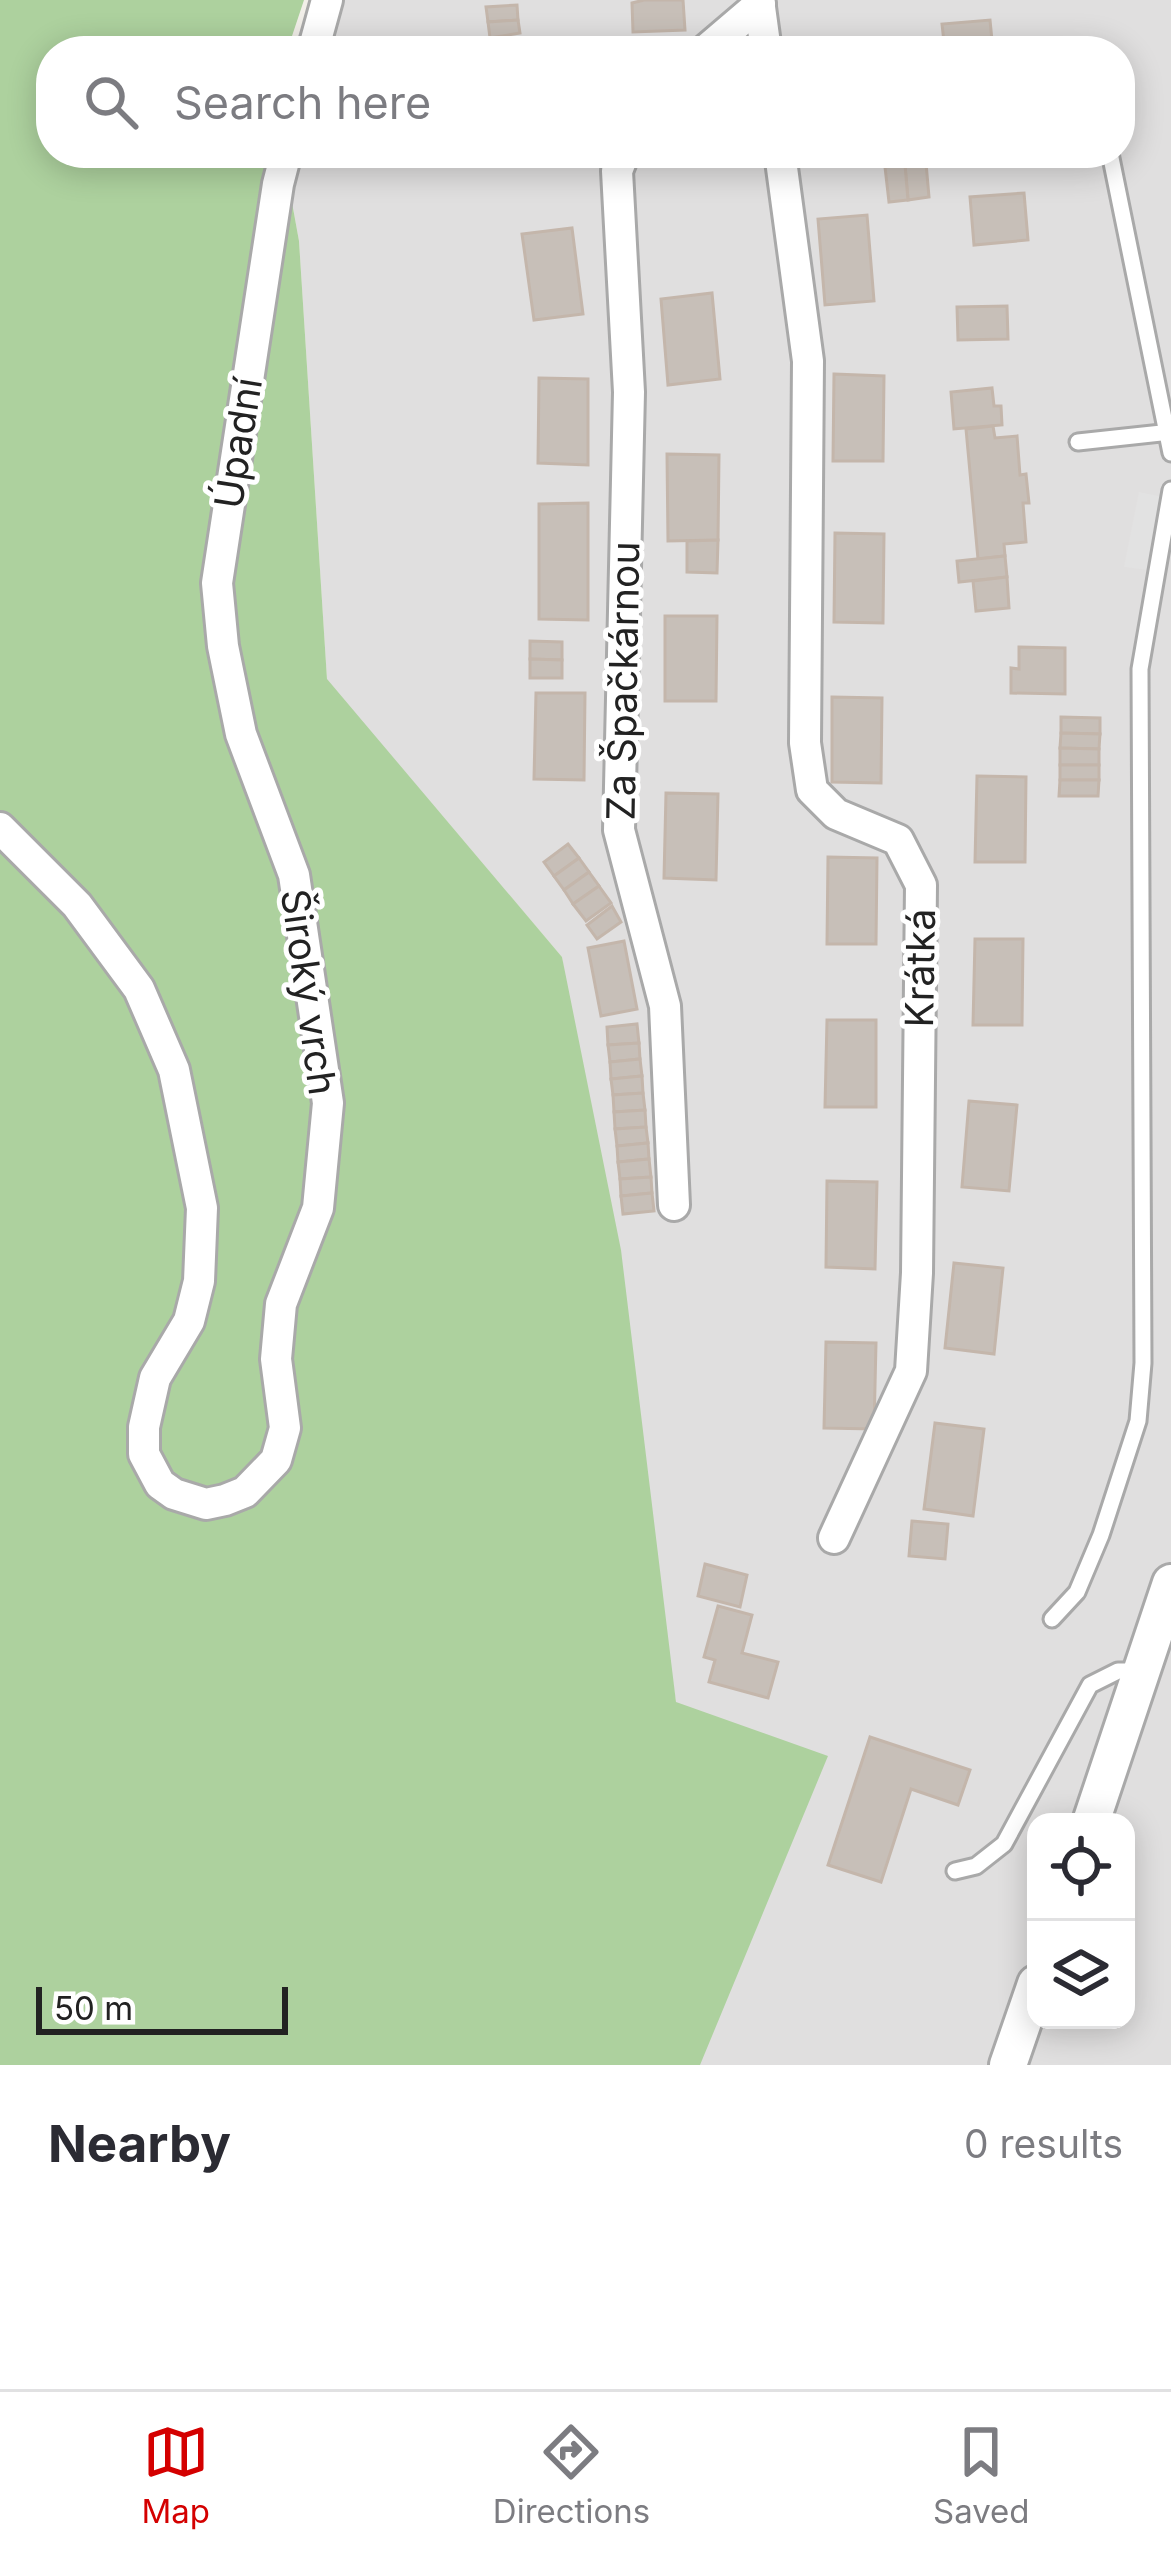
<!DOCTYPE html>
<html lang="en">
<head>
<meta charset="utf-8">
<style>
  body { margin:0; font-family:Inter,sans-serif; background:#f2f2f3; color:#2b2b33 }
  .controls { position:absolute; right:36px; bottom:36px; display:grid; overflow:hidden; border-radius:24px; box-shadow:0 6px 30px #0003 }
  .controls button { width:108px; height:108px; display:grid; place-items:center; padding:0; border:0; border-bottom:3px solid #e1e1e2; background:#fff; color:#2b2b33; font:60px sans-serif }
  .scale { position:absolute; left:36px; bottom:30px; width:252px; box-sizing:border-box; padding-left:12px; border:6px solid #222; border-top:0; font-size:33px; line-height:42px; white-space:nowrap; color:#222; -webkit-text-stroke:9px #fff; paint-order:stroke }
  .list { margin:0; padding:0; list-style:none }
  h2 { display:flex; justify-content:space-between; align-items:center; height:156px; margin:0; padding:0 48px; font-size:51px }
  h2 small { font-size:39px; font-weight:400; color:#7c7c81 }
  .icon { flex:none; width:66px; height:66px; fill:none; stroke:currentColor; stroke-width:2; stroke-linecap:round; stroke-linejoin:round }
  .map { position:relative; flex:none; width:1171px; height:2065px; overflow:hidden }
  .search { position:absolute; background:#fff; box-shadow:0 6px 30px #0003; left:36px; right:36px; top:36px; height:132px; display:flex; align-items:center; gap:30px; box-sizing:border-box; padding:0 42px; border-radius:48px; color:#7c7c81; font-size:45px }
  .sheet { height:324px; background:#fff }
  nav { display:flex; justify-content:space-around; align-items:center; box-sizing:border-box; height:168px; border-top:3px solid #e1e1e2; background:#fff; font-size:33px; color:#7c7c81 }
  nav a { display:grid; justify-items:center; gap:6px }
  nav .on { color:#d40000 }
  .map>svg:first-child { display:block }
  .residential { fill:#e0dfdf; fill-rule:evenodd }
  .forest { fill:#add19e }
  .parking { fill:#e2e2e2 }
  .building { fill:#c7bfb8; stroke:#c4b6ab; stroke-width:3 }
  .lines { fill:none; stroke-linecap:round; stroke-linejoin:round }
  .service-casing { stroke:#a9a9a9; stroke-width:21 }
  .minor-casing { stroke:#a9a9a9; stroke-width:36 }
  .tertiary-casing { stroke:#a9a9a9; stroke-width:42 }
  .service { stroke:#fff; stroke-width:15 }
  .minor { stroke:#fff; stroke-width:30 }
  .tertiary { stroke:#fff; stroke-width:36 }
  .labels { text-anchor:middle; stroke-width:10; stroke-linejoin:round; paint-order:stroke }
  .street-label { font-size:39px; fill:#222; stroke:#fff }
</style>
</head>
<body>
<div class="map">
<svg width="1171" height="2065" viewBox="0 0 1171 2065">
  <rect width="100%" height="100%" fill="#f2efe9"/>
  <path class="residential" d="M314,0H1171V2065H688L676,1702L562,957L327,680L299,241L283,153H1120V51H291ZM1036,1822H1126V2020H1036Z"/>
  <path class="forest" d="M0,0H304L287,51H51V153H283L299,241L327,679L562,957L621,1250L676,1702L828,1756L700,2065H0Z"/>
  <path class="parking" d="M1139,492L1163,497L1149,570L1124,567Z"/>
  <g class="building">
    <path d="M644,0H683L685,30L633,32L632,3Z"/>
    <path d="M517,5L518,20L488,22L486,7Z"/>
    <path d="M518,20L520,33L490,38L488,22Z"/>
    <path d="M990,20L993,51H945L942,24Z"/>
    <path d="M926,163L929,197L908,200L905,165Z"/>
    <path d="M905,165L908,200L889,202L885,167Z"/>
    <path d="M1024,193L1028,240L974,245L970,197Z"/>
    <path d="M867,215L874,301L825,305L818,219Z"/>
    <path d="M572,228L583,314L534,320L522,234Z"/>
    <path d="M712,293L720,379L668,385L661,299Z"/>
    <path d="M1007,306L1008,339L958,340L957,307Z"/>
    <path d="M834,374L884,376L883,461H833Z"/>
    <path d="M539,378L588,379V465L538,463Z"/>
    <path d="M992,388L994,406H1001L1002,425L954,429L951,392Z"/>
    <path d="M993,426L995,438L1017,436L1020,475L1026,474L1029,503H1023L1026,542L1004,544L1005,556L978,559L966,429Z"/>
    <path d="M667,454L719,455L718,540L668,541Z"/>
    <path d="M588,503V620L539,619V504Z"/>
    <path d="M835,533L884,534L883,623L834,622Z"/>
    <path d="M718,540L717,573L687,572V541Z"/>
    <path d="M1005,556L1007,577L959,582L957,561Z"/>
    <path d="M1007,577L1009,608L976,611L973,581Z"/>
    <path d="M665,616H717L716,701H665Z"/>
    <path d="M530,641L562,642V660L530,659Z"/>
    <path d="M1019,647L1065,648V694L1011,693V668L1019,669Z"/>
    <path d="M530,659L562,660V678H530Z"/>
    <path d="M536,693H585L584,780L534,779Z"/>
    <path d="M832,697L882,698L881,783L832,782Z"/>
    <path d="M1061,717L1100,718V734L1061,733Z"/>
    <path d="M1061,733L1100,734L1099,749L1060,748Z"/>
    <path d="M1060,748L1099,749V765H1060Z"/>
    <rect x="1060" y="765" width="39" height="15"/>
    <path d="M977,776L1026,777L1025,862H975Z"/>
    <path d="M1060,780H1099L1098,796H1059Z"/>
    <path d="M666,793L718,794L716,880L664,878Z"/>
    <path d="M568,844L579,858L554,876L544,862Z"/>
    <path d="M828,857L877,858L876,944H827Z"/>
    <path d="M579,858L589,872L564,890L554,876Z"/>
    <path d="M589,872L599,886L573,904L564,890Z"/>
    <path d="M599,886L611,903L586,921L573,904Z"/>
    <path d="M612,906L621,922L597,939L587,925Z"/>
    <path d="M975,939H1023L1022,1025H973Z"/>
    <path d="M624,941L637,1009L601,1016L588,948Z"/>
    <path d="M827,1020H876V1107H825Z"/>
    <path d="M637,1024L639,1043L608,1045L607,1027Z"/>
    <path d="M639,1043L640,1059L610,1062L608,1045Z"/>
    <path d="M640,1059L642,1076L611,1079L610,1062Z"/>
    <path d="M642,1076L643,1093L613,1095L611,1079Z"/>
    <path d="M643,1093L645,1110L614,1112L613,1095Z"/>
    <path d="M969,1101L1017,1105L1009,1191L962,1187Z"/>
    <path d="M645,1110L646,1127L615,1129L614,1112Z"/>
    <path d="M646,1127L648,1143L617,1146L615,1129Z"/>
    <path d="M648,1143L649,1159L618,1162L617,1146Z"/>
    <path d="M649,1159L651,1177L620,1179L618,1162Z"/>
    <path d="M651,1177L652,1193L621,1196L620,1179Z"/>
    <path d="M827,1181L877,1182L875,1269L826,1267Z"/>
    <path d="M652,1193L654,1211L623,1214L621,1196Z"/>
    <path d="M954,1263L1003,1268L994,1354L945,1348Z"/>
    <path d="M826,1342L876,1343L874,1429L824,1428Z"/>
    <path d="M935,1423L984,1429L973,1516L924,1509Z"/>
    <path d="M912,1521L948,1524L945,1559L909,1556Z"/>
    <path d="M705,1564L747,1575L740,1607L698,1596Z"/>
    <path d="M718,1606L752,1615L742,1653L778,1662L768,1698L709,1682L715,1660L704,1657Z"/>
    <path d="M870,1737L970,1770L958,1805L911,1789L881,1882L828,1865Z"/>
  </g>
  <g class="lines">
    <g class="service-casing">
      <g id="service">
        <path d="M1110,153L1171,453"/>
        <path d="M1078,442L1171,432"/>
        <path d="M1052,1619L1077,1592L1101,1535L1138,1421L1143,1363L1140,669L1171,490"/>
        <path d="M955,1871L976,1866L1004,1844L1090,1685L1118,1671H1139"/>
      </g>
    </g>
    <g class="minor-casing">
      <g id="minor">
        <path d="M759,0L766,51"/>
        <path d="M313,51L327,0"/>
        <path d="M705,51L760,4"/>
        <path d="M624,153L617,171L629,392L619,830L665,1006L674,1205"/>
        <path d="M780,153L808,361L805,743L812,790L836,814L898,840L921,885L917,1273L911,1371L834,1538"/>
        <path d="M0,828L77,905L139,989L174,1070L202,1208L199,1281L189,1321L155,1378L144,1427V1454L160,1484L174,1494L206,1504L225,1500L245,1492L276,1460L285,1428L276,1359L281,1304L318,1208L328,1103L294,875L241,734L223,646L217,583L278,184L286,153"/>
      </g>
    </g>
    <g class="tertiary-casing">
      <g id="tertiary">
        <path d="M1091,1822L1171,1583"/>
        <path d="M1008,2065L1036,1984"/>
      </g>
    </g>
    <use href="#service" class="service"/>
    <use href="#minor" class="minor"/>
    <use href="#tertiary" class="tertiary"/>
  </g>
  <g class="labels">
    <g class="street-label">
      <text transform="translate(238 443) rotate(-81)" y="14">Úpadní</text>
      <text transform="translate(623 681) rotate(-89)" y="14">Za Špačkárnou</text>
      <text transform="translate(920 968) rotate(-89)" y="14">Krátká</text>
      <text transform="translate(309 992) rotate(82)" y="14">Široký vrch</text>
    </g>
  </g>
</svg>
<div class="controls">
<button><svg class="icon" aria-label="locate" viewBox="0 0 24 24"><circle cx="12" cy="12" r="6"/><path d="M12 2v4M12 18v4M2 12h4M18 12h4"/></svg></button>
<button><svg class="icon" aria-label="layers" viewBox="0 0 24 24"><path d="M12 4l9 5-9 5-9-5zM3 14l9 5 9-5"/></svg></button>
</div>
<div class="scale">50 m</div>
<div class="search"><svg class="icon" aria-label="search" viewBox="0 0 24 24"><circle cx="10" cy="10" r="6"/><path d="M15 15l6 6"/></svg>Search here</div>
</div>
<section class="sheet">
<h2>Nearby<small>0 results</small></h2>
<ul class="list">
</ul>
</section>
<nav>
<a class="on"><svg class="icon" aria-label="map" viewBox="0 0 24 24"><path d="M3 6l6-2 6 2 6-2v14l-6 2-6-2-6 2zM9 4v14M15 6v14"/></svg>Map</a>
<a><svg class="icon" aria-label="directions" viewBox="0 0 24 24"><path d="M12 3l9 9-9 9-9-9zM9 14v-3h6M13 9l2 2-2 2"/></svg>Directions</a>
<a><svg class="icon" aria-label="saved" viewBox="0 0 24 24"><path d="M7 4h10v16l-5-4-5 4z"/></svg>Saved</a>
</nav>
</body>
</html>
